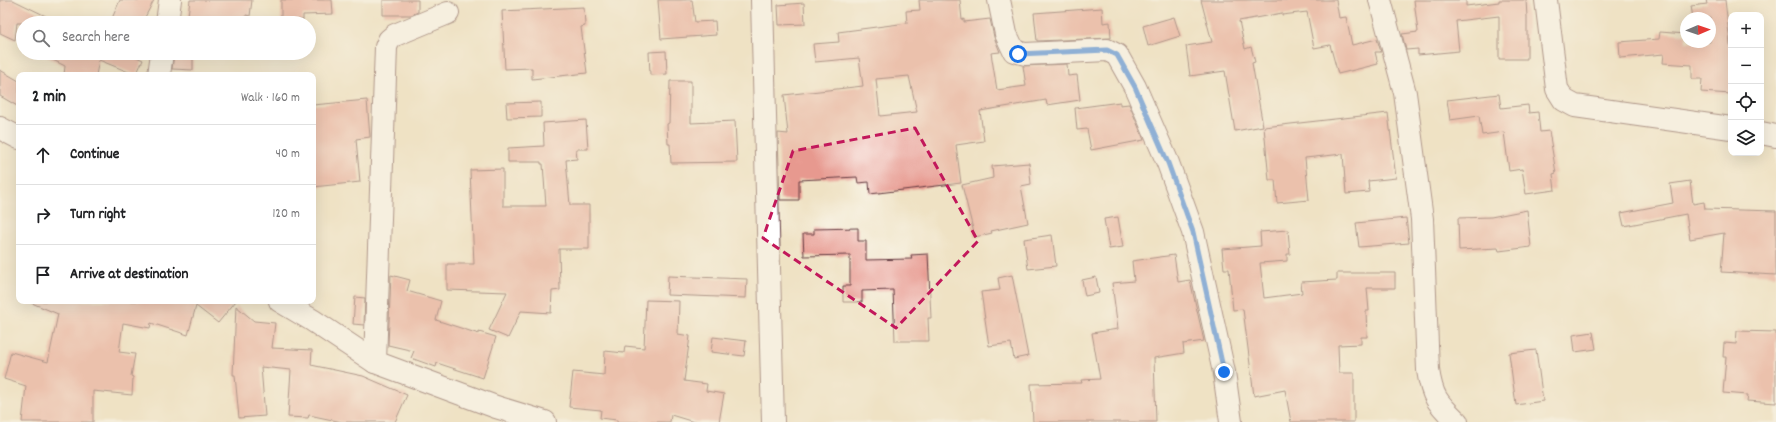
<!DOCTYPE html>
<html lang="en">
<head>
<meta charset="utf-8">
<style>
  body { margin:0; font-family:Dekko,sans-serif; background:#f6f6f6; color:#202124 }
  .controls { position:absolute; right:12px; top:12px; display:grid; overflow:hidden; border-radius:8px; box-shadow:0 4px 16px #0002 }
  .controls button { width:36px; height:36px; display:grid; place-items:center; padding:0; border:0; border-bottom:1px solid #e0e0e0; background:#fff; color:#202124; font:20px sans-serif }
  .compass { position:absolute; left:1680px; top:12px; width:36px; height:36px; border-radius:50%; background:#fff; box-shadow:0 4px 16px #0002; rotate:88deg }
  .stop { position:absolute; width:12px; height:12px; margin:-9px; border:3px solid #1a73e8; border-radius:50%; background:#fff }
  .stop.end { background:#1a73e8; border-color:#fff; box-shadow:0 1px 4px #0008 }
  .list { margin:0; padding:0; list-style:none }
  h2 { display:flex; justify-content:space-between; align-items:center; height:52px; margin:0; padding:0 16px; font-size:17px }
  h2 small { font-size:13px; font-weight:400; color:#757577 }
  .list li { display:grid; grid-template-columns:26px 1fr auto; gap:12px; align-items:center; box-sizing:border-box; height:60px; padding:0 16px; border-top:1px solid #e0e0e0 }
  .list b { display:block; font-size:15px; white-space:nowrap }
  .list em { font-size:13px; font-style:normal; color:#757577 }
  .icon { flex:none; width:22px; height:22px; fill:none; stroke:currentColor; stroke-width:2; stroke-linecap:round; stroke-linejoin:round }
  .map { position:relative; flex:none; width:1776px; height:422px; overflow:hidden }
  .search { position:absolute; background:#fff; box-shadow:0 4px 16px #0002; left:16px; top:16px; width:300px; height:44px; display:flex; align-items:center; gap:10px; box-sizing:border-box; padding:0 14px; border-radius:22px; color:#757577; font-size:15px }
  .panel { position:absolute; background:#fff; box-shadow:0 4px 16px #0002; left:16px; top:72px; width:300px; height:232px; border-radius:8px }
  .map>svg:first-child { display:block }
  .building { fill:#e7998f; fill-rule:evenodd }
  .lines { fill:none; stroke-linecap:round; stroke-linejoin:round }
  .minor-casing { stroke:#633c42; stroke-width:24 }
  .minor { stroke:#fff; stroke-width:22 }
  .route { stroke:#1a73e8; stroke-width:5 }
  .marked { fill:none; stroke:#c2185b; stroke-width:3; stroke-dasharray:8 5; stroke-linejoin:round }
</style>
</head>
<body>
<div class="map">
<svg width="1776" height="422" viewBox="0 0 1776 422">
  <rect width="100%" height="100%" fill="#fdfcf7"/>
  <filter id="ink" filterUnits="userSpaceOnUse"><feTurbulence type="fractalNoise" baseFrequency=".025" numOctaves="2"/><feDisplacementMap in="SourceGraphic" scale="8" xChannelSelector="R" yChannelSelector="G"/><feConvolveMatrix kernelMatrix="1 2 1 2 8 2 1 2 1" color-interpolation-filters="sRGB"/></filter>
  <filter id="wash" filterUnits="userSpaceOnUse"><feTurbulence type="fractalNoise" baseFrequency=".012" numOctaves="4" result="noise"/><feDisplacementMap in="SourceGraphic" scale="16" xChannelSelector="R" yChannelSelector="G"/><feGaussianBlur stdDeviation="0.9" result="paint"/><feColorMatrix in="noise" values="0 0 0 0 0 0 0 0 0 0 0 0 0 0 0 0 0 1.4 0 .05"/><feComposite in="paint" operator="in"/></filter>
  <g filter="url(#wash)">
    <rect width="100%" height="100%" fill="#efe2c4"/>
    <g id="blocks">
      <g class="building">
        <path d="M0,0H13L60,23H17L15,40L0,33Z"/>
        <path d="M120,0H154L142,23H110Z"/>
        <path d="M190,0H252L250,16L246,15V23H187Z"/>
        <path d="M281,0H332L333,14L303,15V20H281Z"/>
        <path d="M383,0H418V12L411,15H383Z"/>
        <path d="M658,0H692L695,22L715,21L716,35L661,39Z"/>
        <path d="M919,0H960L962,20L964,19V22L990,19L994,37L1000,52L991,53L997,90L1026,86L1023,66L1067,64L1068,76L1077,75L1080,100L1047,105L1046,100L980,111L984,141L956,145L961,183L870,194L869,182L858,183L857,177L799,180V200H780L778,133L788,134L784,95L863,86L859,58L815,62L813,44L839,42L838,32L907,23L906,11L920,10ZM909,76L917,112L880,116L876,79Z"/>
        <path d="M1201,0H1336L1339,18L1346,17L1352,45L1377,39L1381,52H1375L1378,64L1338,74L1330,45L1314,48L1307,12L1282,15V13L1239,21L1245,49L1251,47L1255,62L1252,63L1263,126L1235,131L1225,71L1190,76L1186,46L1212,42Z"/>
        <path d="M1414,0H1466V6L1499,2V0H1526L1527,17V59H1499V16L1456,21L1459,51L1418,55V49L1406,50L1402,34L1418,32Z"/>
        <path d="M1706,0H1725L1731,52V94L1701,92L1702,79H1692V65L1663,63L1664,54L1620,58L1619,42L1659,39L1660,32L1686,34V42H1710V18H1693L1691,6L1707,4Z"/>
        <path d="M804,3L805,24L779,25L778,5Z"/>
        <path d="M584,7L585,26L581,27L587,73L532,79V68L505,69L502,11Z"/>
        <path d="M1102,8L1103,23L1110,22L1111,38L1037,41L1034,13Z"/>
        <path d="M1174,17L1180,36L1148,46L1143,26Z"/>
        <path d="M666,51L667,74L650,75L649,52Z"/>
        <path d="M39,53H128L143,60L136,75L99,60L96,75H64L65,66Z"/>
        <path d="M174,54H193V70L172,69Z"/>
        <path d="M0,70L19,81V107L0,96Z"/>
        <path d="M670,81H691V123L735,121L737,162L671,163L670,144H668L667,124L669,123Z"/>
        <path d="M1499,94L1501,108L1528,105L1529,113L1538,112L1540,132L1549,131L1556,173L1553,174L1555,190L1526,194L1522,169L1509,171L1504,132L1482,135L1479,116L1450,120L1447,100Z"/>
        <path d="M367,100L370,137L356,139L360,182L313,187V105Z"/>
        <path d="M541,102V117L507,118L506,103Z"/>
        <path d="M1120,102V105L1129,104L1144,140L1091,150L1087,129L1077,130L1075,108Z"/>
        <path d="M1388,113L1396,178L1368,181L1369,192L1346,194L1343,154L1305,158L1309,200L1277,203L1275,180H1269L1264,127Z"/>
        <path d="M586,120L588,149H576L577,159L566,160L570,205H589V249H559L560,290L552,291L551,313L521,311L508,338L489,330L507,292L447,290V264H474L470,170L503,169V206H546L543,164H541V162H508V148L544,146L543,123Z"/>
        <path d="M1029,163L1031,184L1021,186L1028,223L991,231L992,233L975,237L962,185L993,178L992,166Z"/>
        <path d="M1690,181L1693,204L1704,202L1705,209L1776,211V275L1721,272L1724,233L1690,239L1686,214L1624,226L1621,213L1673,203L1670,184Z"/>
        <path d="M1527,210L1531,247L1499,251L1498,248L1459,250L1458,218L1491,217Z"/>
        <path d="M1118,217L1123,247L1109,249L1104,219Z"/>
        <path d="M1406,218L1409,243L1359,247L1356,223Z"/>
        <path d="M858,228V241H866V260L912,259L911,255L928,254L931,318H928L929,341H895L893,290L862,291V302H843V286H850V255L804,256L803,234H814V229Z"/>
        <path d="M1288,230L1290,254H1287V261L1260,263L1264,298L1302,293L1301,282L1337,280V273H1395V288H1367L1369,311H1366L1367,337H1361V344L1338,345L1339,373H1354V422H1291L1285,390L1254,396L1243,309L1233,310L1229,269H1224L1222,249L1261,246L1260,232Z"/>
        <path d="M1052,235L1056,266L1028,269L1024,239Z"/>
        <path d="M1174,255L1178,282L1190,280L1204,341L1183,344L1184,353L1154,358L1156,422H1033L1031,384L1082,383L1081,380L1100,379L1092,333L1118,329L1112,283L1134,281L1132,261Z"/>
        <path d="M391,275L410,280L407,291L441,301L436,320L479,334V332L496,337L483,378L437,363L436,367L411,358L414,351L388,345Z"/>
        <path d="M1012,275L1028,356L1014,359L1011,343L989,346L981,292L1000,290L998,278Z"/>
        <path d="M668,276L747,279L746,298L667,295Z"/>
        <path d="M1096,277L1099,293L1085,296L1082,280Z"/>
        <path d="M355,297L365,298L364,325L353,324Z"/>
        <path d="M646,300L679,301L678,334L690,336L684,381L707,384L706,391L724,394L719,422H694L671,415L670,422H617V420L600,418L601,410L569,407L573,372L604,375L605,351L624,353L625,346L644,348Z"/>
        <path d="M27,301H236L218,323L196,306L188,335L151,323L150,328L123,323L119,352L135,354L131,376L133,377L132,395L93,391V422H22L26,386L4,379L11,352L48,362L58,314Z"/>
        <path d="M236,306L254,321L275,323L272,348L312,350L311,365L363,376L407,395L395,422H342L309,415L308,418L288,417L291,370L261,367L265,416L239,418L235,375H233Z"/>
        <path d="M1737,331L1776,332V403L1747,401L1748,395L1723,393L1726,357H1723L1724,343L1736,344Z"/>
        <path d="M1593,332L1596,349L1575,352L1573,335Z"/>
        <path d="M713,337L746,341L744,356L711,352Z"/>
        <path d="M1536,350L1543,401L1516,405L1509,353Z"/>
      </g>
    </g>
  </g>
  <g filter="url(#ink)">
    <use href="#blocks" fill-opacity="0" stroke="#633c42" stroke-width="1"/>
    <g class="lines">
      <g class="minor-casing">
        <g id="minor">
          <path d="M762,0L773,422"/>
          <path d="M999,0L1006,34L1014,51L1025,54L1107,50L1117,55L1135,87L1168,163L1193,232L1224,372L1231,422"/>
          <path d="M1380,0L1405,93L1422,219L1428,370C1432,398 1438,403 1457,422"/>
          <path d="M1546,0L1557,89L1564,100L1575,106L1731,128"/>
          <path d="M167,23L170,0"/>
          <path d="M159,75L162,53"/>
          <path d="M0,128L19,138"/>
          <path d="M1761,133L1776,136"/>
          <path d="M280,301L312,320L375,362L496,407L545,422"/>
          <path d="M375,362L386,47L389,40L395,35L448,13"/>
        </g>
      </g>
      <use href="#minor" class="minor"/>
    </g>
  </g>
  <g class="lines" filter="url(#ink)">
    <path class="route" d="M1018,54L1107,50L1117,55L1135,87L1168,163L1193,232L1224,372"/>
  </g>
  <path d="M0 0H1776V422H0ZM915,128L978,241L896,328L763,238L793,151Z" fill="#efe2c4" fill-opacity=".55" fill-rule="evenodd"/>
  <path class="marked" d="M915,128L978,241L896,328L763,238L793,151Z"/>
</svg>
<div class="controls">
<button>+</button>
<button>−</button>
<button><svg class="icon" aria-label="locate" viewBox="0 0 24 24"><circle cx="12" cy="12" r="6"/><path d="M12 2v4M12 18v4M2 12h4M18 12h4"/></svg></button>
<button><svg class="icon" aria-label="layers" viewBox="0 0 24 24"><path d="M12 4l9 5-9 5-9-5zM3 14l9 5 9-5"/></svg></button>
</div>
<svg class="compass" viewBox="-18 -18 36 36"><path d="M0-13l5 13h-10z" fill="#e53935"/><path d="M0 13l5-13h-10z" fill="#757577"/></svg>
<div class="stop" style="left:1018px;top:54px"></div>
<div class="stop end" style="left:1224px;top:372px"></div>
<div class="search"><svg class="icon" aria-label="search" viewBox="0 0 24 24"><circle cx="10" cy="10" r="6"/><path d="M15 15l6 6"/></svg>Search here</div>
<section class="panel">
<h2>2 min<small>Walk · 160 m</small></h2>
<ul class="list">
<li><svg class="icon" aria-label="ahead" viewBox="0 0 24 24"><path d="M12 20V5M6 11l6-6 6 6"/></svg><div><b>Continue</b></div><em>40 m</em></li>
<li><svg class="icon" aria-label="right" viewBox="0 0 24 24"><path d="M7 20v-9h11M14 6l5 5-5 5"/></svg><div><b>Turn right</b></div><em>120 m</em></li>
<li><svg class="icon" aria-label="arrive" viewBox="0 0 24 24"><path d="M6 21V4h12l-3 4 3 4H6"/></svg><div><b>Arrive at destination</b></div></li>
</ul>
</section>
</div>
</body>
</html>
